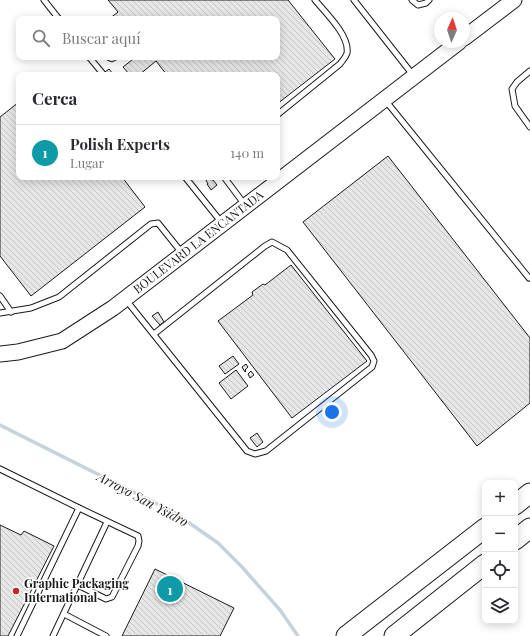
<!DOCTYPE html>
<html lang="es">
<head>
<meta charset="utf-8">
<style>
  body { margin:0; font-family:"Playfair Display",serif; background:#f7f7f7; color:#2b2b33 }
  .controls { position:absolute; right:12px; bottom:12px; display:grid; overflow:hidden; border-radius:8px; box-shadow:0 2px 10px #0003 }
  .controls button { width:36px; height:36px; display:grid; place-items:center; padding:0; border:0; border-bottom:1px solid #e1e1e2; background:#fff; color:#2b2b33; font:20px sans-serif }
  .compass { position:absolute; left:434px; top:12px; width:36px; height:36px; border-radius:50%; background:#fff; box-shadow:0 2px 10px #0003; rotate:3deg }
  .you { position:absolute; left:332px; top:412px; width:14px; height:14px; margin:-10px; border:3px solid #fff; border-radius:50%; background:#1a73e8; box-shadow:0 0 0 6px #1a73e833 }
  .badge { display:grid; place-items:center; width:26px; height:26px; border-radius:50%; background:#111827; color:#fff; font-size:13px; font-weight:700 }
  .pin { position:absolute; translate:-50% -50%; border:2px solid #fff; box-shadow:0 1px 4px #0006 }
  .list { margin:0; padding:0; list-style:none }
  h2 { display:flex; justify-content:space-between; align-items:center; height:52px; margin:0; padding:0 16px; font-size:17px }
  h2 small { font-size:13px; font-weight:400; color:#7c7c81 }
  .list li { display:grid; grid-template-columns:26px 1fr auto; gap:12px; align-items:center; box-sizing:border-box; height:56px; padding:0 16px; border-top:1px solid #e1e1e2 }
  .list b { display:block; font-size:15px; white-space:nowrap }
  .list p { margin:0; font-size:13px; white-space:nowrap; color:#7c7c81 }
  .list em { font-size:13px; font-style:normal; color:#7c7c81 }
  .icon { flex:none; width:22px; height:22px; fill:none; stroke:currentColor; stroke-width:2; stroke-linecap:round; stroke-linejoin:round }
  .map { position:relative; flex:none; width:530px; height:636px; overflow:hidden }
  .search { position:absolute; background:#fff; box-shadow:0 2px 10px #0003; left:16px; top:16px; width:264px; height:44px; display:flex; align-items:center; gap:10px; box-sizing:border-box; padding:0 14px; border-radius:8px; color:#7c7c81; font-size:15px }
  .panel { position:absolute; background:#fff; box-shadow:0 2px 10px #0003; left:16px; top:72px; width:264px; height:108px; border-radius:8px }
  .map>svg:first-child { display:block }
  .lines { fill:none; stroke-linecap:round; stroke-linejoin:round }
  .stream { stroke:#c6d2dc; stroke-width:3.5 }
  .building { fill:url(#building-back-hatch); stroke:#1a1a1a }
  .lane-casing { stroke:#1a1a1a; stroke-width:7 }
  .secondary-casing { stroke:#1a1a1a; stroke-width:17 }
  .highway-casing { stroke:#1a1a1a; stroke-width:21 }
  .lane { stroke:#fff; stroke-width:5 }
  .secondary { stroke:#fff; stroke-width:15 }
  .highway { stroke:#fff; stroke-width:19 }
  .poi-dot { fill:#c62828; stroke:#fff; stroke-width:1.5 }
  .labels { text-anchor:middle; stroke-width:3; stroke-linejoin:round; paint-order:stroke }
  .street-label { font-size:12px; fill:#1a1a1a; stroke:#fff }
  .poi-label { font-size:12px; font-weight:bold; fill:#1a1a1a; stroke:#fff; text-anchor:start }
  .water-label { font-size:13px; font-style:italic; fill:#1a1a1a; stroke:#fff }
</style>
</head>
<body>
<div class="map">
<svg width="530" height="636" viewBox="0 0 530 636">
  <defs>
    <pattern id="building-back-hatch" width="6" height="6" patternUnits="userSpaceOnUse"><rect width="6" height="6" fill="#e6e6e6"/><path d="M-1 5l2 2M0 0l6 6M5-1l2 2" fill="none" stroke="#c5c5c5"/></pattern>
  </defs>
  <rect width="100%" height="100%" fill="#fff"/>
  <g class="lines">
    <path class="stream" d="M0,425L175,513L218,543L242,567L280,610L298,636"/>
  </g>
  <g class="building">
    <path d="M108,0H288L335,59L277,104V75H167L156,61L139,75H130L123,67L132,60L130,57H277V19H109L118,12Z"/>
    <path d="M104,57H120L118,59L112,62L107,60Z"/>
    <path d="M109,69L114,75H108L105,72Z"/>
    <path d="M19,102V177H122L145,207L31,296L0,256V117Z"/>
    <path d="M388,156L530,338V403L477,446L303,222Z"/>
    <path d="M209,177L212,180H213L217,185L211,190L207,184H208L206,180Z"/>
    <path d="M291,265L367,361L292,418L218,321L253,295L252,292L263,284L265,285Z"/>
    <path d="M158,312L164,322L160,325L152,316Z"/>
    <path d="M233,356L239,364L225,374L219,366Z"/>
    <path d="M246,364L248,367L245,370L246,371L245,372L242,367Z"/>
    <path d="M236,370L248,386L231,399L219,383Z"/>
    <path d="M251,371L254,375L250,378L248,374Z"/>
    <path d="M257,433L263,442L257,447L250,438Z"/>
    <path d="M0,525L21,535L24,531L54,546L8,636H0Z"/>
    <path d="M155,569L234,608L220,636H122Z"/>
  </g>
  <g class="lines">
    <g class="lane-casing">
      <g id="lane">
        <path d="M44,0L59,19"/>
        <path d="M354,0L413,75"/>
        <path d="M412,0L418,5L426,3L429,0"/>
        <path d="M89,57L104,75"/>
        <path d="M530,71L517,82L512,89L515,106L530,127"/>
        <path d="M385,100L529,278"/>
        <path d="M277,115L340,64C342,61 346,57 347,53C350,36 325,12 315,0"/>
        <path d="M185,177L222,223"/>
        <path d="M224,177L245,205"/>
        <path d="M0,296L11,312"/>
        <path d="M126,300L247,451L255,454L266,451L372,367L374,361L371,355L287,250L272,242L265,246L154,334"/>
        <path d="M0,313L31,308L59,297L151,224L158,223L182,253"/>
        <path d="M0,469L79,508L17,636"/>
        <path d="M78,585L106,599L112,597L138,546L139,541L138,536L79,508"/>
        <path d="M64,614L106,636"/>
        <path d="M53,636L107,522"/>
      </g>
    </g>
    <g class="secondary-casing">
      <g id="secondary">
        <path d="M464,38L514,0"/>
        <path id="s1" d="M0,354L18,352L62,341L113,308L459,42"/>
      </g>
    </g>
    <g class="highway-casing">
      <g id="highway">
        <path d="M515,505L530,493"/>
        <path d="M515,540L530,528"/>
        <path d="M346,636L485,528"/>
        <path d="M394,636L485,564"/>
      </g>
    </g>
    <use href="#lane" class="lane"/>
    <use href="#secondary" class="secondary"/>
    <use href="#highway" class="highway"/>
  </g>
  <circle class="poi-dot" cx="16" cy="591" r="4"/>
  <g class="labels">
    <g class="street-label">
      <text dy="4" stroke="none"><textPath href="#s1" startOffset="232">BOULEVARD LA ENCANTADA</textPath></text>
    </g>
    <g class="poi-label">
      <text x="24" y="588">Graphic Packaging<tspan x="24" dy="14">International</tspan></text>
    </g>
    <g class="water-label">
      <text transform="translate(143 499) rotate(28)" y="5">Arroyo San Ysidro</text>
    </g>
  </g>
</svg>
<div class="controls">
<button>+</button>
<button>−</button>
<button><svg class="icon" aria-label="locate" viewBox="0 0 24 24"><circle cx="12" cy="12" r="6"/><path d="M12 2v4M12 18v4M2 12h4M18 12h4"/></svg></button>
<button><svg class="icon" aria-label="layers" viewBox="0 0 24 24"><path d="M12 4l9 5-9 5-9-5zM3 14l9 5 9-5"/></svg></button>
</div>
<svg class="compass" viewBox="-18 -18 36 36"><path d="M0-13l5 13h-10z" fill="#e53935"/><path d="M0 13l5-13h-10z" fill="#7c7c81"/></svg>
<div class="you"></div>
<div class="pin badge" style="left:170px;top:589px;background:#0f9aa8">1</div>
<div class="search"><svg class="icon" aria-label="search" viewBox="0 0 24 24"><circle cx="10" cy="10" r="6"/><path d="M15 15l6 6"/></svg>Buscar aquí</div>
<section class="panel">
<h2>Cerca<small></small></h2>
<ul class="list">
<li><span class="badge" style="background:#0f9aa8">1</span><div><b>Polish Experts</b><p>Lugar</p></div><em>140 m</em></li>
</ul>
</section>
</div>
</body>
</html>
